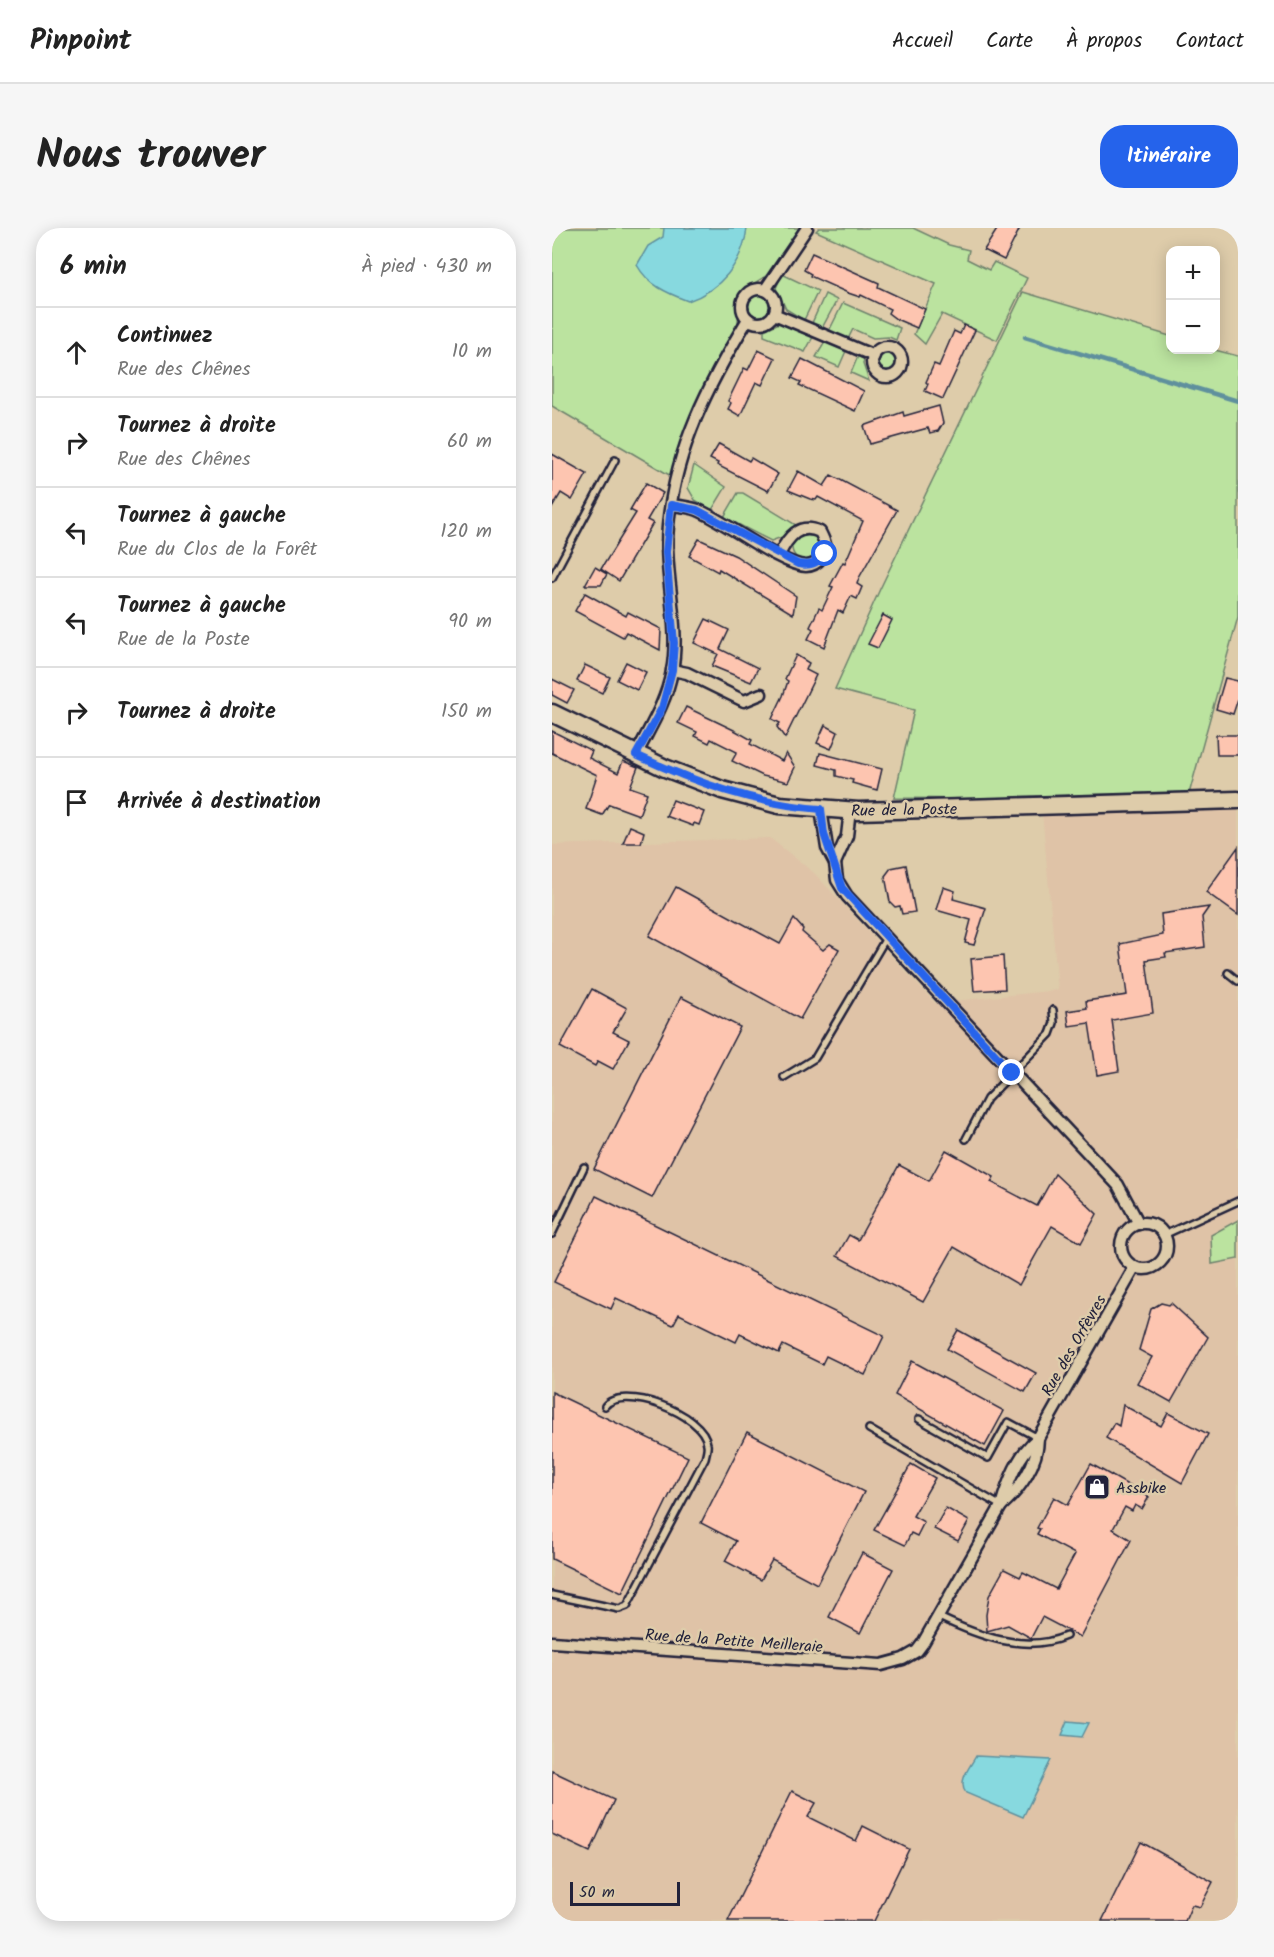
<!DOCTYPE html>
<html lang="fr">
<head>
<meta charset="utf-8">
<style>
  body { margin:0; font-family:Kalam,sans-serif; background:#f6f6f6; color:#222 }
  .controls { position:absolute; right:18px; top:18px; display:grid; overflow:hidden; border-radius:12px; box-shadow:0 3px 15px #0003 }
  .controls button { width:54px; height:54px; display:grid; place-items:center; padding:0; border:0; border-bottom:2px solid #e0e0e0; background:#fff; color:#222; font:30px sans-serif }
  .scale { position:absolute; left:18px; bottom:15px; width:110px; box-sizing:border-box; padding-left:6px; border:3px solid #22223b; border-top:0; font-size:16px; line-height:21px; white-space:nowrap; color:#22223b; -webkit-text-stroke:4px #deccaa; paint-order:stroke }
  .stop { position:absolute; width:18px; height:18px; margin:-14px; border:4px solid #2563eb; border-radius:50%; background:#fff }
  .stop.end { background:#2563eb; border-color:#fff; box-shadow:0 2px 6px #0008 }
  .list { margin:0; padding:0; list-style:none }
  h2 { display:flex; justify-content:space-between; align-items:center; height:78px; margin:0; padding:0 24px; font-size:26px }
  h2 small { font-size:20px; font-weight:400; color:#767676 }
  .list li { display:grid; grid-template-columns:39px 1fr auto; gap:18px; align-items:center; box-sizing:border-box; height:90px; padding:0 24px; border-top:2px solid #e0e0e0 }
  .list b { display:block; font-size:22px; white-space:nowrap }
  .list p { margin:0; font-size:20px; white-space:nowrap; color:#767676 }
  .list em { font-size:20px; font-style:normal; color:#767676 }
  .icon { flex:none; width:33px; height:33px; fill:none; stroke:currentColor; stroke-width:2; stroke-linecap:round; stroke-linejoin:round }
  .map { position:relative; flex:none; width:686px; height:1693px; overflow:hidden; border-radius:24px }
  header { display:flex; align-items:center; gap:36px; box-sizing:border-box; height:84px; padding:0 30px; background:#fff; border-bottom:2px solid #e0e0e0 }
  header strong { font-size:28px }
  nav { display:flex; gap:33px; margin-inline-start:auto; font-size:21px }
  .intro { display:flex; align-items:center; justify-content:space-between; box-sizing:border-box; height:144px; padding:0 36px }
  h1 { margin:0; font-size:42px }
  .button { padding:15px 27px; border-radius:24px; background:#2563eb; color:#fff; font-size:21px; font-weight:700 }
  main { display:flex; gap:36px; padding:0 36px }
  aside { flex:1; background:#fff; border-radius:24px; box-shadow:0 3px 15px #0003 }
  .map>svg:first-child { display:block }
  .built { fill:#dfc3a7 }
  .green { fill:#bbe39f; stroke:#6e826d; stroke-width:1.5 }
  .water { fill:#87d9df; stroke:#5f909d; stroke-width:1.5 }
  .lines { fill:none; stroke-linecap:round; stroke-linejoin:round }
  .stream { stroke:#5f909d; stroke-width:4.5 }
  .building { fill:#fdc5b0; stroke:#22223b; stroke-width:1.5 }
  .lane-casing { stroke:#22223b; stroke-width:10 }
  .street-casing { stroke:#22223b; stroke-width:15 }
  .secondary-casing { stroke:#22223b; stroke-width:21 }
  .lane { stroke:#deccaa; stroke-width:5 }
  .street { stroke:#deccaa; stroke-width:10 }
  .secondary { stroke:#deccaa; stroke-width:16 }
  .route { stroke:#2563eb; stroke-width:8 }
  .labels { text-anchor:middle; stroke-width:5; stroke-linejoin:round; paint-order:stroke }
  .street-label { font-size:16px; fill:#22223b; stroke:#deccaa }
  .poi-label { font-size:16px; fill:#22223b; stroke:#deccaa; text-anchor:start }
</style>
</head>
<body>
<header>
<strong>Pinpoint</strong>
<nav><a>Accueil</a><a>Carte</a><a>À propos</a><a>Contact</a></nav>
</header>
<div class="intro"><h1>Nous trouver</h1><a class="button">Itinéraire</a></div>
<main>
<aside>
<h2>6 min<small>À pied · 430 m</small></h2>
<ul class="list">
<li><svg class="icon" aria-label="ahead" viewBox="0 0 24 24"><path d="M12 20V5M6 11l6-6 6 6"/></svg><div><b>Continuez</b><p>Rue des Chênes</p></div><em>10 m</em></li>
<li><svg class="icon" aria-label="right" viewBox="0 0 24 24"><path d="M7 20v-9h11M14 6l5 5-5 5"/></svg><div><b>Tournez à droite</b><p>Rue des Chênes</p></div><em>60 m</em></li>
<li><svg class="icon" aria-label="left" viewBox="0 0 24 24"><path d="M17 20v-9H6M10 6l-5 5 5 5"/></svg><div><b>Tournez à gauche</b><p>Rue du Clos de la Forêt</p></div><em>120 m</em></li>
<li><svg class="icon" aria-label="left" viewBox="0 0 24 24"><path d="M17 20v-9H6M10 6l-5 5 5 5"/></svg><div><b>Tournez à gauche</b><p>Rue de la Poste</p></div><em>90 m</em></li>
<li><svg class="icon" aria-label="right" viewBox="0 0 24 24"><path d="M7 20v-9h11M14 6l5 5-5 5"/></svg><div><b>Tournez à droite</b></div><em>150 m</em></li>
<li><svg class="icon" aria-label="arrive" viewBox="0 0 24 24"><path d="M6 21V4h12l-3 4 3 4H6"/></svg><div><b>Arrivée à destination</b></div></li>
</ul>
</aside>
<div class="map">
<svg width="686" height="1693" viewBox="0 0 686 1693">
  <rect width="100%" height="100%" fill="#deccaa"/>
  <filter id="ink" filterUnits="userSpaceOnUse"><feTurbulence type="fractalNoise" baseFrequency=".0167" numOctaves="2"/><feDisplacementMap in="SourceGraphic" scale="12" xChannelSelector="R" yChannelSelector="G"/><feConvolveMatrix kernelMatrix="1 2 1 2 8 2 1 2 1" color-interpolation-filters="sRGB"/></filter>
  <g filter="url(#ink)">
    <path class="built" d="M686,564V992L659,1007L661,1036L686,1031V1693H0V617L218,610L262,645L383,775L506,762L489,572Z"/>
    <g class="green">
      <path d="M0,0H247L214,48L188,64C182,77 190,89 184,100C159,150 132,192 119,248L0,178Z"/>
      <path d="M267,0H361L397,17L417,22L415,31L437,42L442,34L475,50L445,112L390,86L373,116L362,106L384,56L264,3Z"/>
      <path d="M230,46L266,63L252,92L234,81L224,60Z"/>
      <path d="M471,64L618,108V122H663L686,128V389L637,566L489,572L342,570L362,482L283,461L328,361Z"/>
      <path d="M273,66L285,72L270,100L260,95Z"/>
      <circle cx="207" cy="77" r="11"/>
      <path d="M291,75L348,100L344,112L337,109L321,110L301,101L296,111L277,103Z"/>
      <path d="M227,95L261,109L253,124L212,108V102Z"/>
      <path d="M273,114L294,123L287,139L264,129Z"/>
      <circle cx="335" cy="134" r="8"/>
      <path d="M306,128L312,131L311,136L317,153L299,145Z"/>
      <path d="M142,237L174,259L160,282L143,272L136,260Z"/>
      <path d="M186,265H191L244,297L230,309L219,313L172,289Z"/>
      <circle cx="254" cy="319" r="14"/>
      <path d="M686,992V1031L660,1036L659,1007Z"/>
    </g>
    <g class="water">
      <path d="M112,0H195V1C190,36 168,62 136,73C115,65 96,57 85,37L96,18L111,9Z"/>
      <path d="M516,1493L537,1495L530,1509L510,1507Z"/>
      <path d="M424,1528L499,1532L471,1589L414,1565C405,1553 418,1539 424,1528Z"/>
    </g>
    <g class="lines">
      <path class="stream" d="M473,109L686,173"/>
    </g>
    <g class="building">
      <path d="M446,0H468L452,32L432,22Z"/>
      <path d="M260,25L327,55L326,59L373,81L365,100L344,91L336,85L338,81L309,67L308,69L296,65L258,48L259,46L252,42Z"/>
      <path d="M412,97L423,102L391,171L373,163L376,156L374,154L382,136L387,138L402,103L408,106Z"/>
      <path d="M206,122L223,130L210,157L204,154L188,188L176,181L179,175L176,173L192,140L196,142Z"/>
      <path d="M250,131L312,163L303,183L247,157L249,154L240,150Z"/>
      <path d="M387,178L391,195L386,203L378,205L376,200L318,216L312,198L351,184L352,188Z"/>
      <path d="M167,216L197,233L199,230L226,246L216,263L165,237L166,235L158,231Z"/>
      <path d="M0,226L35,246L20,272L9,265L0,280Z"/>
      <path d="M246,243L272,258L279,247L345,282L307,350L305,356L310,359L305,371L299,368L291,385L286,382L272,419L256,411L261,401L258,399L267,380L270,382L281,359L278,358L291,334L293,335L311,293L266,269L264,272L258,271L236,262Z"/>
      <path d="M94,255L111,265L95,292L101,295L67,353L49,341L84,285L78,282Z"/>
      <path d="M147,311L184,328L244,368L241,386L167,341L166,344L137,328Z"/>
      <path d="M43,339L55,346L49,357H33Z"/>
      <path d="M33,365L74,388L76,384L109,401L108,422L74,404L71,409L23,383Z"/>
      <path d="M331,387L340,392L326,420L316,416Z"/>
      <path d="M154,391L177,402L168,421L206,440L199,454L160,438L166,426L142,415Z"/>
      <path d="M244,427L257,435L254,442L264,447L233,510L225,499L228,495L220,491L231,468L236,453L233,451Z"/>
      <path d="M74,434L94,444L85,462L65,452Z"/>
      <path d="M33,437L58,449L50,465L25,453Z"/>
      <path d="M673,450L686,453V471L681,486L664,481Z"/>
      <path d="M0,451L22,462L15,475L0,467Z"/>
      <path d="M134,479L184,503L200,512L198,516L230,533L234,525L243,539L236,554L211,548L180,533L185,524L159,511L157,515L143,508L145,504L126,495Z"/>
      <path d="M273,497L286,504L279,521L265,515Z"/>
      <path d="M0,503L40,523L37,530L66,545L71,533L86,539L78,559L95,565L87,587L57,576L50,587L34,581L45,547L0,525Z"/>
      <path d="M664,507H686V527H665Z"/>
      <path d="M268,525L330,541L325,562L300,555L301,552L284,548V542L265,537Z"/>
      <path d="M121,572L152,584L147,597L142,595L141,598L114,588Z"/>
      <path d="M78,598L92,604L89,615H71Z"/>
      <path d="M686,619V687L654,664Z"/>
      <path d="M354,637L363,684L350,686L348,678L343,679L338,674L333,648L339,640Z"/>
      <path d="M124,659L228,716L242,691L251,701L250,704L271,722L278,716L287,721L248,791L97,708Z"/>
      <path d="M391,659L403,663L401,671L434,680L422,717L413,715L419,692L384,682Z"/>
      <path d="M657,679L650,689L653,719L613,725L614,729L594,732L601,785L560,792L567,843L545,847L537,795L517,798L515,783L535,780L534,773L575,767L568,716L611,707L609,686Z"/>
      <path d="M451,728L453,761L422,763L419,731Z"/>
      <path d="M40,761L75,780L61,804L77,812L61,841L46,833L43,838L8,819Z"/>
      <path d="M129,769L188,799L100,970L42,941Z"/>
      <path d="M394,922L442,949L439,954L485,978L503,946L545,986L529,1015L500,998L467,1057L402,1019L371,1074L285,1028L297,1007L306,1012L347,937L377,953Z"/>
      <path d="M44,968L332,1108L313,1147L274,1128L270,1136L231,1117L227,1125L188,1106L184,1114L127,1086L121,1097L64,1070L59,1081L2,1054Z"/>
      <path d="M609,1075L617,1077L619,1075L656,1109L619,1174L585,1155L600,1129L587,1122L599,1081Z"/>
      <path d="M406,1102L484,1145L473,1164L395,1121Z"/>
      <path d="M360,1133L452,1183L433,1218L343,1167Z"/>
      <path d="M0,1164L136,1229L70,1365L0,1331Z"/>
      <path d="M571,1177L609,1198L616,1185L656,1206L630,1255L554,1210L562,1195L567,1198Z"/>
      <path d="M195,1204L312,1264L265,1356L220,1332L209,1352L173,1333L184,1313L149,1295Z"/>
      <path d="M359,1236L383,1250L361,1288L372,1294L365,1308L359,1305L353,1317L322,1302Z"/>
      <path d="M539,1236L597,1269L590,1281L583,1277L580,1283L573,1279L561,1301L579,1312L528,1409L490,1389L479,1410L456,1397L435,1403L434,1387L437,1368L452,1341L468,1349L471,1344L504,1361L523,1326L485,1306L488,1301L485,1300L502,1269L516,1277Z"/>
      <path d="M394,1280L417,1293L406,1313L382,1301Z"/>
      <path d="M310,1325L341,1341L308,1405L277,1389Z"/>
      <path d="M0,1543L62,1572L38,1624L0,1606Z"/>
      <path d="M240,1563L264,1575L256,1589L304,1613L311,1598L357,1621L322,1693H176Z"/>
      <path d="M589,1614L661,1654L648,1679L640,1677L633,1693H550Z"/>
    </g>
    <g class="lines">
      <g class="lane-casing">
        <g id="lane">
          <path d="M0,350L63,232"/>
          <path d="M676,745L686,753"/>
          <path d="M232,849L263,830L334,710"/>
          <path d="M414,911L435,871L498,806L502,795L501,782"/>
          <path d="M0,1006L32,939"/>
          <path d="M612,1007L686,973"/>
          <path d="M367,1191L436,1230L456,1194L486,1210"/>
          <path d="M317,1201L449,1278"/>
          <path d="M0,1367L67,1381L75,1378L153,1230C154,1226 156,1220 155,1216C152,1185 70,1156 53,1178"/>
          <path d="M387,1389C424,1407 473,1426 514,1408"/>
        </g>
      </g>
      <g class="street-casing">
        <g id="street">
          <circle cx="207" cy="78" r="17"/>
          <path d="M213,62L255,0"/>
          <path d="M222,86L322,128"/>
          <circle cx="335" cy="134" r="15"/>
          <path d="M119,277C127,278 138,279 146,282C173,293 229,337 254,338C261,338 266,334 270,329C277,321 272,312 268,304C247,294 236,309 227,327"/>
          <path d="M120,442L135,445L192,473L209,466"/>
          <path d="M84,527C98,499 114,475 120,443C129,396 111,346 116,298C123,221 157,155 196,91"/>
          <path d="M269,581L275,620L283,635L285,652L295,668L566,957L587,996"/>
          <path d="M283,635L295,608L298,582"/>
          <circle cx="592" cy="1018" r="23"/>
          <path d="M449,1278C468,1261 486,1236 486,1210"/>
          <path d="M0,1414L329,1437L351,1431L365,1423L371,1415L449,1278C456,1254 466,1226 486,1210L583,1039"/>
        </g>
      </g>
      <g class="secondary-casing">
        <path id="secondary" d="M0,485L113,540L170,562L227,577L306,583L686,572"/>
      </g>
      <use href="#lane" class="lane"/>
      <use href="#street" class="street"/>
      <use href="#secondary" class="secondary"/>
    </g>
  </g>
  <g class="lines" filter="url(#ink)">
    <path class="route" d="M273,326C264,336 259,338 246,336L145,282L119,277L114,324L122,415L120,442L110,480L84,527C144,555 203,576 269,581L272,606L290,660L460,845"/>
  </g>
  <defs>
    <g id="shop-square" transform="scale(1.35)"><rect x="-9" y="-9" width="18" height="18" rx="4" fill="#22223b" stroke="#deccaa"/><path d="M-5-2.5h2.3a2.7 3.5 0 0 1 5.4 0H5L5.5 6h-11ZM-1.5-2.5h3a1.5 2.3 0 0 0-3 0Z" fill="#fff"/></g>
  </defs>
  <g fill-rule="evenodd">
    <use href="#shop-square" x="545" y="1259"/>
  </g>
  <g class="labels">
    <g class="street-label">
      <text transform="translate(352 581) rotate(-1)" y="6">Rue de la Poste</text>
      <text transform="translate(521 1117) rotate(-60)" y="6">Rue des Orfèvres</text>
      <text transform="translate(182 1412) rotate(4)" y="6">Rue de la Petite Meilleraie</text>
    </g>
    <g class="poi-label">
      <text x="564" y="1265">Assbike</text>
    </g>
  </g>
</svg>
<div class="controls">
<button>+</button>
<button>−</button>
</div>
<div class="scale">50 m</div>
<div class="stop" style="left:273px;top:326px"></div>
<div class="stop end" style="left:460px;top:845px"></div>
</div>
</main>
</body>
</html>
